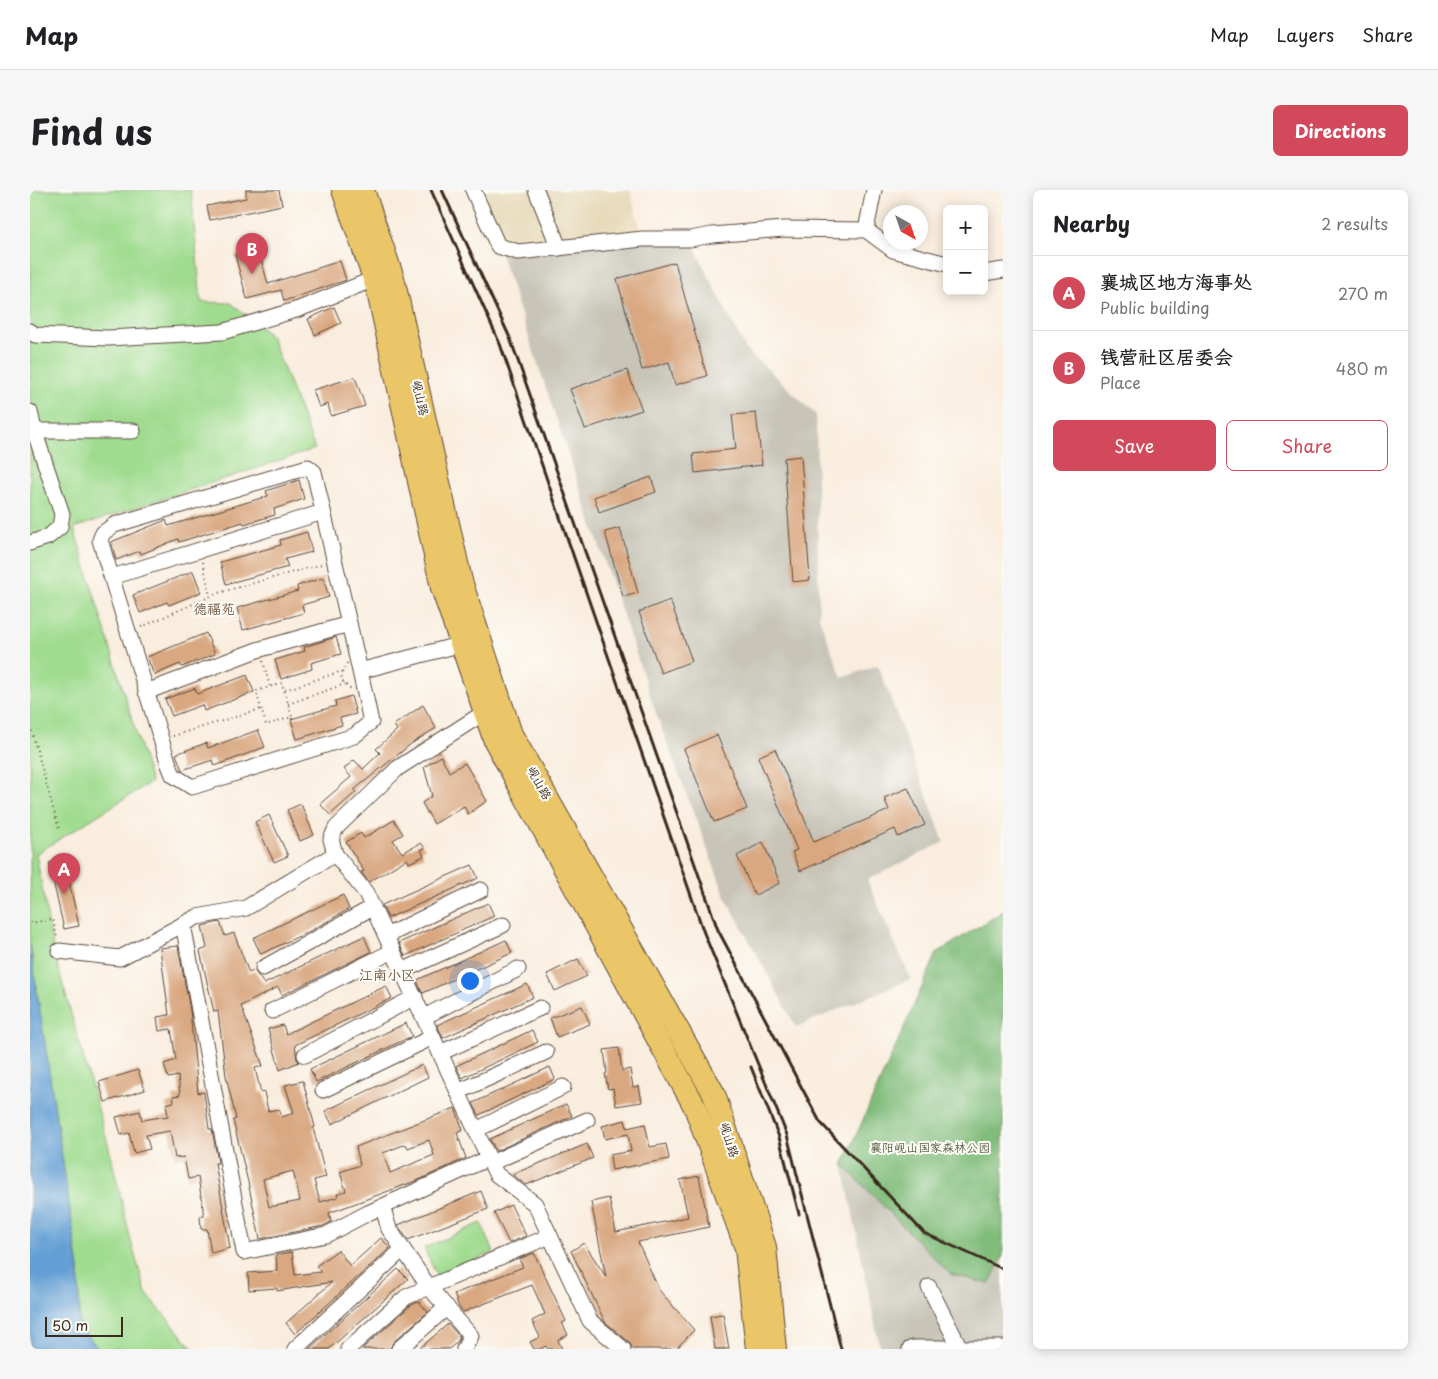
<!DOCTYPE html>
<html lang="en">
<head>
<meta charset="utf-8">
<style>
  body { margin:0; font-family:"Playpen Sans","LXGW WenKai TC",sans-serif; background:#f6f6f6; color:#202124 }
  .controls { position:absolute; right:15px; top:15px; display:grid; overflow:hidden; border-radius:8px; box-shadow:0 2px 12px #0003 }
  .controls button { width:45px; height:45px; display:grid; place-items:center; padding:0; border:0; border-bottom:1px solid #e0e0e0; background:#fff; color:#202124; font:25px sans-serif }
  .compass { position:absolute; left:853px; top:15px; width:45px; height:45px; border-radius:50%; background:#fff; box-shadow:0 2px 12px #0003; rotate:140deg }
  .scale { position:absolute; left:15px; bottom:12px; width:78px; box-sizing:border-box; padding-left:5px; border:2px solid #3b2a1e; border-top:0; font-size:14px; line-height:18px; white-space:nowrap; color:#3b2a1e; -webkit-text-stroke:4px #fdfcf7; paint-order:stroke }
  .you { position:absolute; left:439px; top:790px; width:18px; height:18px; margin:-12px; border:4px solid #fff; border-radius:50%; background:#1a73e8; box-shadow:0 0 0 8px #1a73e833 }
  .badge { display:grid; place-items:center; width:32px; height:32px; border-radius:50%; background:#d1495b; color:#fff; font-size:16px; font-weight:700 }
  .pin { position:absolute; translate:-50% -41px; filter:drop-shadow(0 1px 2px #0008) }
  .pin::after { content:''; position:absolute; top:26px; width:18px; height:15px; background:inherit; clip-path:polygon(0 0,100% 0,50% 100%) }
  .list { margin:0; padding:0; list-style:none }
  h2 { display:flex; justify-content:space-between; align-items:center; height:65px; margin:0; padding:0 20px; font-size:21px }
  h2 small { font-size:16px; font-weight:400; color:#757577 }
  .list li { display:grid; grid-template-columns:32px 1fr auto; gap:15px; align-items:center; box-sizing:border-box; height:75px; padding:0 20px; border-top:1px solid #e0e0e0 }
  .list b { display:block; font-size:19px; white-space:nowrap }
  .list p { margin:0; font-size:16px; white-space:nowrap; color:#757577 }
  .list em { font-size:16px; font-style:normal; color:#757577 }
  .actions { display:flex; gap:10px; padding:15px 20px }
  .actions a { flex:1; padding:11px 0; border:1px solid #d1495b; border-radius:8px; text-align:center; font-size:18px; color:#d1495b }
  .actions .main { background:#d1495b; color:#fff }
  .map { position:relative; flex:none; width:973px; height:1159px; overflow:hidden; border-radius:8px }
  header { display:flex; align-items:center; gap:30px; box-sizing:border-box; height:70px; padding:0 25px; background:#fff; border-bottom:1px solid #e0e0e0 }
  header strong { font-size:24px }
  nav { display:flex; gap:28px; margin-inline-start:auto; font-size:18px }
  .intro { display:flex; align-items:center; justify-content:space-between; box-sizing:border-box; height:120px; padding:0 30px }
  h1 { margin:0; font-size:35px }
  .button { padding:12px 22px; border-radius:8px; background:#d1495b; color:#fff; font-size:18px; font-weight:700 }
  main { display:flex; gap:30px; padding:0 30px }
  aside { flex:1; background:#fff; border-radius:8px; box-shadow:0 2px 12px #0003 }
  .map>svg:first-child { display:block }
  .built { fill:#e7daba }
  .industrial { fill:#c8c4b8 }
  .green { fill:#a0dc90; stroke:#6e8357 }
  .forest { fill:#80bc7a; stroke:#5e734c }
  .water { fill:#649fd4; stroke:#506479 }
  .building { fill:#d9a881; fill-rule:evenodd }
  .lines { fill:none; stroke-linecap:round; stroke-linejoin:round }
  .minor-casing { stroke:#58473b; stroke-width:17 }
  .highway-casing { stroke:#58473b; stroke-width:24 }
  .path { stroke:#58473b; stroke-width:2; stroke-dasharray:1 4; stroke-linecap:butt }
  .minor { stroke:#fff; stroke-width:15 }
  .highway { stroke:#ebc669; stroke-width:22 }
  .rail { stroke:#3b2a1e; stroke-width:3 }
  .labels { text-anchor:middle; stroke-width:4; stroke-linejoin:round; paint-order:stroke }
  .street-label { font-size:12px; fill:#3b2a1e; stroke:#fdfcf7 }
  .park-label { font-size:12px; fill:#595f40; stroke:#fdfcf7 }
  .neighbourhood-label { font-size:14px; fill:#725641; stroke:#fdfcf7 }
</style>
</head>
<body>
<header>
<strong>Map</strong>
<nav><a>Map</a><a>Layers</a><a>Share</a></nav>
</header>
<div class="intro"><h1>Find us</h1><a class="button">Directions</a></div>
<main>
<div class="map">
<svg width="973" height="1159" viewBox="0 0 973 1159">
  <rect width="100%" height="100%" fill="#fdfcf7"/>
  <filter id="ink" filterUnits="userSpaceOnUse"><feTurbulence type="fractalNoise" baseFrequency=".02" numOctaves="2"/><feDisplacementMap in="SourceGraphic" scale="10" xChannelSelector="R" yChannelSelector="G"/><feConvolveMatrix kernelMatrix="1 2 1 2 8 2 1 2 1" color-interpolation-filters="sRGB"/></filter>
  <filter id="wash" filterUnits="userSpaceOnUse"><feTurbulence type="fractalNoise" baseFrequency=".0096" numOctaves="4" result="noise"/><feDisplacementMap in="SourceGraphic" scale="20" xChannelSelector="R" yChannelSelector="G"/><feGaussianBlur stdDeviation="1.12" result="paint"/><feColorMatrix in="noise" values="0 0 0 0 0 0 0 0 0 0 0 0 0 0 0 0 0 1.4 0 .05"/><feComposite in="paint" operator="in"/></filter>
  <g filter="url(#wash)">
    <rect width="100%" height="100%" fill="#f9edde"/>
    <path class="built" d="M443,0H600L613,49L468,56Z"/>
    <g class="industrial">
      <path d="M660,49L716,160L742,183L786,225L789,427L812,488L848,475L914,652L837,690L881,789L766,837L696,708L628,529L468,56Z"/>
      <path d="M813,975L920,1084L958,1093L973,1066V1159H850Z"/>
    </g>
    <g class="green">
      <path d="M0,0H161L171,112L201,113L241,146L285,259L44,338L121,592L6,664L24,763L79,958L103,1059L116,1103L163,1159H69L49,1136V1079L0,755Z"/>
      <path d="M451,1033L464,1062L407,1087L394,1058Z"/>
    </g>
    <path class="forest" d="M973,721V1066L959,1094L920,1084L813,975L907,763Z"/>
    <path class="water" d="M0,755L49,1079V1136L69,1159H0Z"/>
    <g id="blocks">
      <g class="building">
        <path d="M216,0H249L252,15L180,30L177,16L216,8Z"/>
        <path d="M228,58L238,94L310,71L316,90L254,111L251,100L217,109L205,65Z"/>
        <path d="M645,72L677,186L645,195L639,172L612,180L587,89Z"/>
        <path d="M304,117L311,133L285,145L278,129Z"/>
        <path d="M597,180L612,220L555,239L540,199Z"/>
        <path d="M325,187L335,216L301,226L298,214L289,217L283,200Z"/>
        <path d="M726,223L732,275L665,283L663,264L706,259L702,225Z"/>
        <path d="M771,266L780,390L763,392L754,268Z"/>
        <path d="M621,287L626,302L569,322L564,307Z"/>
        <path d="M269,290L274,309L244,319L245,325L214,334L213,332L149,352L148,349L111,364L110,361L86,370L81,352L136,330L138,336L238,306L236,301Z"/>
        <path d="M590,338L608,403L593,407L575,342Z"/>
        <path d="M277,342L282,362L255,369L258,377L196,394L190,372L251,355L250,350Z"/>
        <path d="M163,381L171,402L139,415L137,412L110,423L103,405Z"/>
        <path d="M293,388L299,407L272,415L274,423L213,440L207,418L268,401L267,396Z"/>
        <path d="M640,410L662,471L631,483L609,422Z"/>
        <path d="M176,443L185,464L152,477L150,474L124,485L117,467Z"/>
        <path d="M306,447L311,464L281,473L282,479L251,489L245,470L275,461L274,457Z"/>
        <path d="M217,485L224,502L174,521L172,515L142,526L135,509L165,498L167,504Z"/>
        <path d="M321,506L326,524L310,528L312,535L267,549L261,529L306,516L305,511Z"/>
        <path d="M393,515L406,538L381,554L324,600L326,602L300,625L290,614L321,587L314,579L324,570L333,579L350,563L346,559L367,540L364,535Z"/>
        <path d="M228,540L235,557L185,576L183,570L152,580L146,564L176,553L178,558Z"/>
        <path d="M687,545L717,619L684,632L654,559Z"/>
        <path d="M745,559L784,652L859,620L854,608L878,598L895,635L868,647L865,639L770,681L762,662L767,660L728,567Z"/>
        <path d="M411,566L419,582L435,573L457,611L438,624L434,616L404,634L392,613L402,606L394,577Z"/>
        <path d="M271,614L284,645L270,651L257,620Z"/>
        <path d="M239,625L258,666L244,672L225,632Z"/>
        <path d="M364,630L373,644L363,650L372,663L391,653L395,658L391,660L394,666L379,673L377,669L339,692L331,682L334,681L316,652L331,643L334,648Z"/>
        <path d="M733,652L750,693L725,705L707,666Z"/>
        <path d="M34,669L49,736L34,739L19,673Z"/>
        <path d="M442,675L448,688L358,728L352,715Z"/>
        <path d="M313,705L319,719L280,741L231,764L223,748Z"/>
        <path d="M458,713L464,726L375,766L369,753Z"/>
        <path d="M190,732L195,746L204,743L219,783L224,780L234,794L334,746L341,762L252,805L248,797L211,816L233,876L225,878L231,903L234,902L238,921L249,919L252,927L264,923L255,895L273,891L285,937L283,938L296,987L284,990L290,1012L308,1007L307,1004L316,1001L310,982L330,975L326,957L425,918L433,940L427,943L436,968L391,989L299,1023L301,1032L293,1036L230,1049L218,992L203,930L206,929L196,886L188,821L184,822L170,761L177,758L172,736ZM399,950L404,965L360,983L353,963L376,954L378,958ZM263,981L270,1011L239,1017L233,989Z"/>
        <path d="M476,750L482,763L393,803L391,801L387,790Z"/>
        <path d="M148,756L160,820L168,903L174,902L179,939H182L188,973H185L200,1058L181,1063L177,1039H171L170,1026L174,1025L168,987L158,989L154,967L145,968L140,941L116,945L120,959L104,963L99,943L91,945L86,927L110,921L112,930L138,926L136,914L144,912L143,906L150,905L148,886L138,888L134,874L146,870L141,839L129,841L127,827L139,825L130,758Z"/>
        <path d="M548,769L557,786L525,801L517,784Z"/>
        <path d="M497,794L503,807L413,848L407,835Z"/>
        <path d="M356,796L362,808L265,855L267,869L269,872L250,880L238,839L253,835L256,844Z"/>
        <path d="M552,816L560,834L527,847L520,828Z"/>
        <path d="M376,833L382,846L286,892L280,879Z"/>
        <path d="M502,840L508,852L432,888L426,876Z"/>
        <path d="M589,858L592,881L600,879L603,897L609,896L612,912L586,916L583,898L578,899L575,884L577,883L574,860Z"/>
        <path d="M392,875L398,887L302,934L295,921Z"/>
        <path d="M520,877L525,889L449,925L443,913Z"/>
        <path d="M108,880L115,900L75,912L69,892Z"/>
        <path d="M536,914L542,926L466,961L460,949Z"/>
        <path d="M595,930L597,938L615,934L620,957L636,954L639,969L582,980L580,965L601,961L598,944L575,949L572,936Z"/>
        <path d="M557,954L563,968L496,995L484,986L483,984Z"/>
        <path d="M669,986L679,1037L608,1052L629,1100L664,1140L646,1159H603L599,1152L575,1132L541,1061L554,1053L576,1087L561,1012L579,1008L586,1042L658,1027L650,990Z"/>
        <path d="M451,1001L458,1019L378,1050L368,1035Z"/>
        <path d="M481,1015L496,1046L479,1053L464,1023Z"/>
        <path d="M351,1048L360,1058L265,1144L256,1133L302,1092L247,1101V1098L219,1100L218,1083L247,1081L246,1065L262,1062L265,1085L291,1082L286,1076L308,1060L320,1076Z"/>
        <path d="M504,1063L536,1131L532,1133L538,1145L528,1150L532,1159H518L516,1156L510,1159H504L500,1152L510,1147L502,1131L515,1124L502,1095L433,1122L429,1117L424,1104L493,1077L489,1069Z"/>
        <path d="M368,1079L378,1089L299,1159H279Z"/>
        <path d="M389,1112L398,1122L363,1152L360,1159H332L381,1115Z"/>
        <path d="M693,1124L699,1159H685L680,1126Z"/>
        <path d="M418,1134L430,1147L427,1152L419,1159H389Z"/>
      </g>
    </g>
  </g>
  <g filter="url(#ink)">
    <use href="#blocks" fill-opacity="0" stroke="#58473b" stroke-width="1"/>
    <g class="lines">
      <g class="minor-casing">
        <g id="minor">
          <path d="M443,0L468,56L488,62L613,49H660L682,45L754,39L836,40L863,60L917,74"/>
          <path d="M506,0L529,58"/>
          <path d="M836,40L844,0"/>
          <path d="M954,83L973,80"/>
          <path d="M0,141L5,145L78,148L192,142L269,119L344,89"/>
          <path d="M0,222L4,240L32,324L30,337L18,347L0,353"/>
          <path d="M0,241H103"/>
          <path d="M82,387L293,322"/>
          <path d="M330,481L284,282L278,277L84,335L73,343L70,350L139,575L143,585L162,597L324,546L341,532L330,481L432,454"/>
          <path d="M116,502L227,460L319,434"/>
          <path d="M462,519L455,522L368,578L306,638L301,649L305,664L336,703L466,984L505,1014L560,1131L593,1159"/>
          <path d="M153,734L214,1062L296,1045L338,1023L459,968"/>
          <path d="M356,746L451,700"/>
          <path d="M29,761L90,768L167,727L216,718L305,664"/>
          <path d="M233,778L343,717"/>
          <path d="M372,781L473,735"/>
          <path d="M242,821L363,761"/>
          <path d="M394,827L488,779"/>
          <path d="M410,863L510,818"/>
          <path d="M275,865L385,807"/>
          <path d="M293,900L403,847"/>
          <path d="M428,902L516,862"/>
          <path d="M446,940L533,897"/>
          <path d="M461,973L557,930"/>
          <path d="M899,1097L930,1158"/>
          <path d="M265,1159L373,1059"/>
          <path d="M318,1159L376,1107L399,1097L359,1039L355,1025"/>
          <path d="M369,1159L417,1117"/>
          <path d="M434,1159L441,1146L399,1097L520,1046"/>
          <path d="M880,1159L883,1158H973"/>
        </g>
      </g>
      <g class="highway-casing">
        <g id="highway">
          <path d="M313,0L347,97L412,398L465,551L665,917L716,1058L727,1159"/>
          <path d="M333,0L363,88L431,391L481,544L684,904L735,1057L745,1159"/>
        </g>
      </g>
      <g class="path">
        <path d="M173,372L180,406"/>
        <path d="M111,437L188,403L292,374"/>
        <path d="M233,471L240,497L226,501L236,535L262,527L252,493L240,497"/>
        <path d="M317,473L311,485L313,492L321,500"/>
        <path d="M255,500L312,481"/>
        <path d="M258,514L315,494"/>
        <path d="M0,536L29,639"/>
        <path d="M143,546L231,519"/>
        <path d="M0,733L23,729L27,749"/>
        <path d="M0,806L5,805"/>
      </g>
      <use href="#minor" class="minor"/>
      <use href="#highway" class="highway"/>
      <g class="rail">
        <path d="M401,0L470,154L674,743L757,945L811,1159"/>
        <path d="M412,0L480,148L688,740L790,932L894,1043L973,1079"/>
        <path d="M721,877L749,947L769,1024"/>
      </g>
    </g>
  </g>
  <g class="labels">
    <g class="street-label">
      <text transform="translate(390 208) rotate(77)" y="4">岘山路</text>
      <text transform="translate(509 593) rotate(61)" y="4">岘山路</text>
      <text transform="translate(699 950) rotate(72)" y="4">岘山路</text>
    </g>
    <g class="park-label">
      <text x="900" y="962">襄阳岘山国家森林公园</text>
    </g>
    <g class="neighbourhood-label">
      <text x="184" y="424">德福苑</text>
      <text x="357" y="790">江南小区</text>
    </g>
  </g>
</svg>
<div class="controls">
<button>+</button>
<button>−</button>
</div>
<svg class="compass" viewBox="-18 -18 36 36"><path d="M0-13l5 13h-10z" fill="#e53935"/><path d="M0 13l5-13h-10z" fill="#757577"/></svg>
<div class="scale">50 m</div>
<div class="you"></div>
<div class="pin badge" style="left:34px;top:704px">A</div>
<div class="pin badge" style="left:222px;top:84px">B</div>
</div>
<aside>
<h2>Nearby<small>2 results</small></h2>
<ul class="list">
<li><span class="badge">A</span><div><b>襄城区地方海事处</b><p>Public building</p></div><em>270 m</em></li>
<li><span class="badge">B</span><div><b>钱营社区居委会</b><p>Place</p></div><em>480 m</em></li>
</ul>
<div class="actions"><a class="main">Save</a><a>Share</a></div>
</aside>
</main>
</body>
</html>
